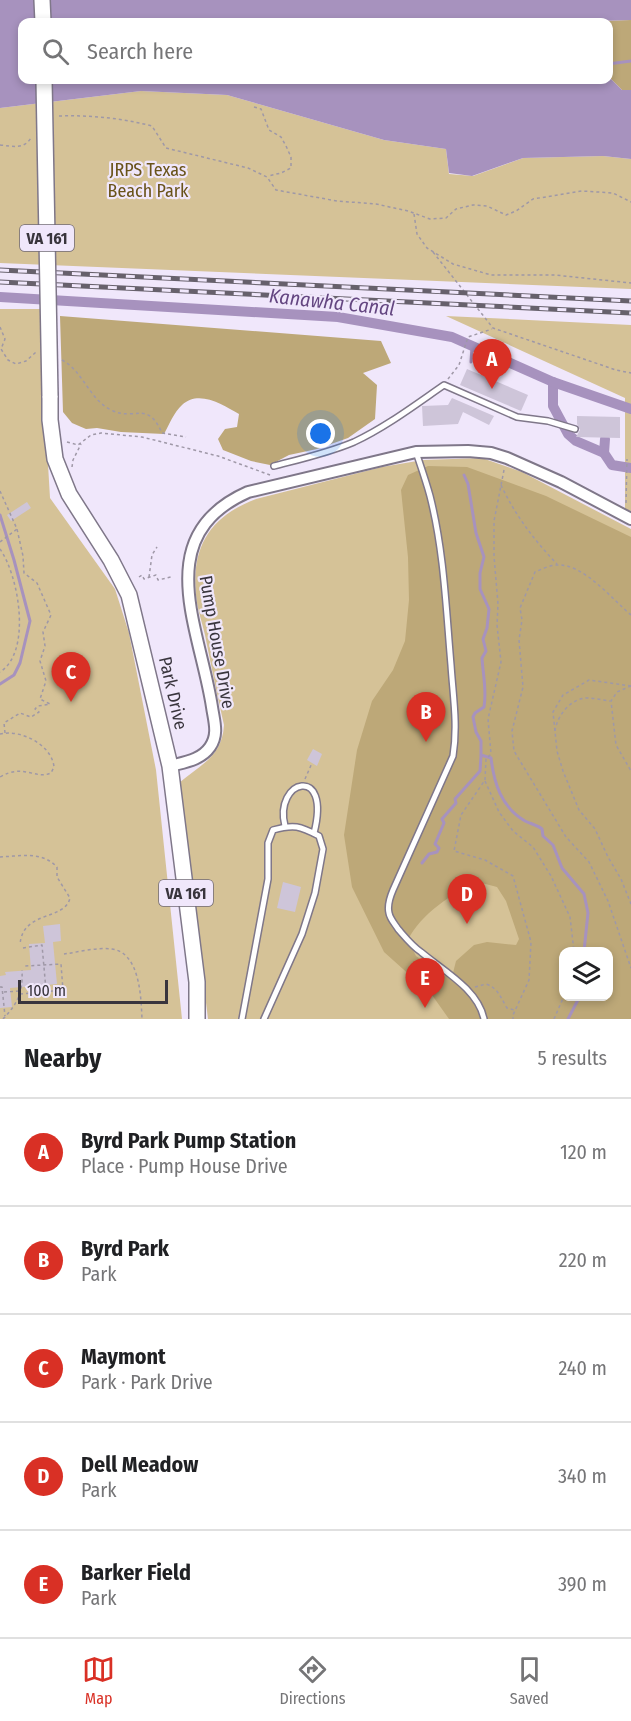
<!DOCTYPE html>
<html lang="en">
<head>
<meta charset="utf-8">
<style>
  body { margin:0; font-family:"Fira Sans Condensed",sans-serif; background:#f2f2f2; color:#202124 }
  .controls { position:absolute; right:18px; bottom:18px; display:grid; overflow:hidden; border-radius:12px; box-shadow:0 3px 9px #0003 }
  .controls button { width:54px; height:54px; display:grid; place-items:center; padding:0; border:0; border-bottom:2px solid #e0e0e0; background:#fff; color:#202124; font:30px sans-serif }
  .scale { position:absolute; left:18px; bottom:15px; width:150px; box-sizing:border-box; padding-left:6px; border:3px solid #39353d; border-top:0; font-size:16px; line-height:21px; white-space:nowrap; color:#39353d; -webkit-text-stroke:4px #f0e7fb; paint-order:stroke }
  .you { position:absolute; left:321px; top:434px; width:21px; height:21px; margin:-15px; border:4px solid #fff; border-radius:50%; background:#1a73e8; box-shadow:0 0 0 9px #1a73e833 }
  .badge { display:grid; place-items:center; width:39px; height:39px; border-radius:50%; background:#d93025; color:#fff; font-size:20px; font-weight:700 }
  .pin { position:absolute; translate:-50% -50px; filter:drop-shadow(0 2px 3px #0008) }
  .pin::after { content:''; position:absolute; top:32px; width:21px; height:18px; background:inherit; clip-path:polygon(0 0,100% 0,50% 100%) }
  .list { margin:0; padding:0; list-style:none }
  h2 { display:flex; justify-content:space-between; align-items:center; height:78px; margin:0; padding:0 24px; font-size:26px }
  h2 small { font-size:20px; font-weight:400; color:#757577 }
  .list li { display:grid; grid-template-columns:39px 1fr auto; gap:18px; align-items:center; box-sizing:border-box; height:108px; padding:0 24px; border-top:2px solid #e0e0e0 }
  .list b { display:block; font-size:22px; white-space:nowrap }
  .list p { margin:0; font-size:20px; white-space:nowrap; color:#757577 }
  .list em { font-size:20px; font-style:normal; color:#757577 }
  .icon { flex:none; width:33px; height:33px; fill:none; stroke:currentColor; stroke-width:2; stroke-linecap:round; stroke-linejoin:round }
  .map { position:relative; flex:none; width:631px; height:1019px; overflow:hidden }
  .search { position:absolute; background:#fff; box-shadow:0 3px 9px #0003; left:18px; right:18px; top:18px; height:66px; display:flex; align-items:center; gap:15px; box-sizing:border-box; padding:0 21px; border-radius:12px; color:#757577; font-size:22px }
  .sheet { height:618px; background:#fff }
  nav { display:flex; justify-content:space-around; align-items:center; box-sizing:border-box; height:84px; border-top:2px solid #e0e0e0; background:#fff; font-size:16px; color:#757577 }
  nav a { display:grid; justify-items:center; gap:3px }
  nav .on { color:#d93025 }
  .map>svg:first-child { display:block }
  .green { fill:#d5c297; fill-rule:evenodd }
  .forest { fill:#bda878; fill-rule:evenodd }
  .water { fill:#a792be }
  .lines { fill:none; stroke-linecap:round; stroke-linejoin:round }
  .stream { stroke:#a792be; stroke-width:3 }
  .canal { stroke:#a792be; stroke-width:10 }
  .building { fill:#cec5d9 }
  .service-casing { stroke:#7f7789; stroke-width:8 }
  .minor-casing { stroke:#7f7789; stroke-width:14 }
  .primary-casing { stroke:#7f7789; stroke-width:18 }
  .path { stroke:#9f98a7; stroke-width:1.5; stroke-dasharray:3 3; stroke-linecap:butt }
  .service { stroke:#fff; stroke-width:5 }
  .minor { stroke:#fff; stroke-width:10 }
  .primary { stroke:#fff; stroke-width:15 }
  .rail-casing { stroke:#67616c; stroke-width:5 }
  .rail { stroke:#f0e7fb; stroke-width:3; stroke-dasharray:9; stroke-linecap:butt }
  .primary-bridge-casing { stroke:#7f7789; stroke-width:18; stroke-linecap:butt }
  .primary-bridge { stroke:#fff; stroke-width:15 }
  .labels { text-anchor:middle; stroke-width:4.5; stroke-linejoin:round; paint-order:stroke }
  .shield { fill:#f0e7fb; stroke:#706a76; stroke-width:1.5 }
  .shield-label { font-size:16px; font-weight:bold; fill:#39353d }
  .park-label { font-size:18px; fill:#69531a; stroke:#f0e7fb }
  .street-label { font-size:18px; fill:#39353d; stroke:#f0e7fb }
  .water-label { font-size:20px; font-style:italic; fill:#644681; stroke:#f0e7fb }
</style>
</head>
<body>
<div class="map">
<svg width="631" height="1019" viewBox="0 0 631 1019">
  <rect width="100%" height="100%" fill="#f0e7fb"/>
  <g class="green">
    <path d="M141,91L227,95L384,140L446,149L449,174L473,176L523,158L603,156L631,159V289L0,263V108Z"/>
    <path d="M0,309H48L45,414L50,498L115,589L129,633L156,770L182,1019H0Z"/>
    <path d="M446,316L631,325V511L625,509V398Z"/>
    <path d="M482,458L522,472L631,529V1019H208L179,783C201,764 222,757 224,725C217,695 211,665 205,635C202,622 197,608 196,595C191,546 211,516 256,499L382,467L423,460ZM564,951H608V996H564Z"/>
  </g>
  <g class="forest">
    <path d="M631,20V90H622L609,77L608,22H562Z"/>
    <path d="M60,316L381,341L391,363L363,373L377,385L375,419L348,438L317,449L289,455L270,465L251,461L223,450L218,439L225,429L237,427L239,414C223,405 199,389 182,405C174,412 169,425 164,434L121,432L97,428L86,429L72,423L63,412Z"/>
    <path d="M428,466L467,467L546,496L631,537V1019H449L432,995L384,952L352,887L344,835L357,750L372,701L393,670L405,641L409,600L408,557L401,490L408,475ZM478,882L497,887L506,901L519,939L516,945L487,942L474,945L456,961L452,977L445,976L416,956L408,940C420,915 453,892 478,882ZM564,951H608V996H564Z"/>
  </g>
  <path class="water" d="M0,0H631V20L562,22H22V80H608L609,77L622,90H631V159L603,156L523,158L472,176L449,173L446,149L384,140L227,95L141,91L0,108Z"/>
  <g class="lines">
    <g class="stream">
      <path d="M608,64L631,61"/>
      <path d="M471,362L472,346"/>
      <path d="M464,475L468,484L476,533L484,557L480,573V589L489,609L487,628L483,639L486,651L482,658C483,675 487,690 484,707L475,713L473,717L476,732L481,741V755L491,758C494,783 501,807 525,821C531,824 537,825 542,829L543,836L553,845L562,868L584,894L588,913L584,951"/>
      <path d="M0,515L14,560L30,621L20,663L14,675L0,684"/>
      <path d="M422,863L429,854L437,852L439,848L435,844L444,823L442,819L456,803L455,799L480,771L481,756"/>
      <path d="M568,1019L580,996"/>
    </g>
    <g class="canal">
      <path d="M0,297L338,317L452,337L553,382V406L568,434L576,441L604,453L612,465L631,468"/>
      <path d="M553,382L631,409"/>
      <path d="M604,453L605,439"/>
    </g>
  </g>
  <g class="building">
    <path d="M467,369L528,395L521,411L460,385Z"/>
    <path d="M452,398L494,416L489,425L463,412L458,424L423,426L422,406L448,405Z"/>
    <path d="M577,416L620,417V438L576,437L580,430L577,424Z"/>
    <path d="M27,502L31,508L11,521L7,515Z"/>
    <path d="M313,749L322,754L317,766L307,760Z"/>
    <path d="M283,882L301,887L295,912L277,908Z"/>
    <path d="M60,924L61,941L53,942L57,984L10,988L12,1007L0,1008V976L6,975L5,972L31,970L29,944L45,943L43,926Z"/>
  </g>
  <g class="lines">
    <g class="service-casing">
      <g id="service">
        <path d="M416,452C421,467 426,481 430,496C444,551 446,608 451,665C453,696 458,725 453,756L393,890C390,897 387,905 389,913C390,919 395,924 398,929C405,937 412,946 421,952C442,970 478,989 484,1019"/>
        <path d="M274,466C301,459 328,453 354,442C386,427 415,405 444,385L517,417L548,421L575,429"/>
        <path d="M285,826C273,780 332,763 314,833"/>
        <path d="M242,1019L268,879V843L273,830C294,824 300,826 319,836L323,849L315,893L302,934L264,1019"/>
      </g>
    </g>
    <g class="minor-casing">
      <path id="minor" d="M170,766C185,762 201,760 210,747C219,734 214,721 212,707C200,628 149,536 248,492L416,452L468,451L491,453L507,458L561,482L631,519"/>
    </g>
    <g class="primary-casing">
      <g id="primary">
        <path d="M42,0L43,22"/>
        <path d="M50,396V420L55,459L69,494L111,560L129,595L170,766L197,982V1019"/>
      </g>
    </g>
    <g class="path">
      <path d="M254,107L261,109L269,130L281,137L286,146L291,157V168L281,173L268,176"/>
      <path d="M59,116C91,115 121,118 152,126L166,148L248,168L267,177L276,190L337,201L376,204L408,211L430,219L446,218L456,209L473,205L487,206L506,215L516,211L533,199L582,191L613,193L631,202"/>
      <path d="M0,145C13,146 23,150 31,138"/>
      <path d="M414,214L417,234L427,248L453,264L491,275H555L631,283"/>
      <path d="M433,252L493,328L616,370L631,373"/>
      <path d="M0,327L5,339L1,349L8,360L16,364L26,361L36,352"/>
      <path d="M62,360C83,371 89,399 111,410C135,422 147,399 162,433L186,437"/>
      <path d="M448,379L459,365L468,337L492,329"/>
      <path d="M67,442L78,445L91,435L101,433L142,437L218,456L270,475"/>
      <path d="M72,467L73,460L81,444"/>
      <path d="M504,470L494,521V556L498,604L497,625L501,662L488,719L491,754L486,759L485,780L461,815L454,851L485,860L513,876L531,942L529,980L513,1015V1019"/>
      <path d="M501,485C515,515 534,540 557,564"/>
      <path d="M0,491L17,529L0,542"/>
      <path d="M626,503L627,459"/>
      <path d="M0,549C19,576 32,652 0,672"/>
      <path d="M139,577L142,575L144,579L156,575L158,580L171,577"/>
      <path d="M149,577L152,555L157,547"/>
      <path d="M631,615C613,600 583,563 557,565C550,565 542,569 535,572L520,608L522,620L519,640L523,687L512,731L514,751L566,837L589,862L608,901L631,968"/>
      <path d="M631,686L589,680L563,695L553,712L557,751L563,771L579,810L595,829L608,857L621,879L631,904"/>
      <path d="M631,686L617,692L611,701L616,745L631,771"/>
      <path d="M555,731C557,716 570,699 586,698C594,698 602,700 610,701"/>
      <path d="M5,733L4,723L20,713L31,717L39,712L35,709L38,706L50,704L40,699L46,681L40,661L45,646L43,632L51,615L37,583L24,573L23,556L17,529"/>
      <path d="M0,734C21,729 52,745 54,767L51,773C35,780 24,763 0,777"/>
      <path d="M305,779L312,763"/>
      <path d="M485,781L499,812L513,831L533,847L551,876L570,917L574,951"/>
      <path d="M0,857C20,856 42,851 57,867V877L70,898C65,921 22,910 20,945"/>
      <path d="M23,948L42,945L46,990"/>
      <path d="M64,954C79,952 97,947 112,949C140,953 141,997 142,1019"/>
      <path d="M0,987H2L5,1016"/>
      <path d="M475,987L486,984C498,988 501,998 507,1008L514,1010"/>
      <path d="M4,992L20,991"/>
      <path d="M20,994L63,990L61,964L25,966"/>
      <path d="M3,1019C18,1003 23,993 22,970"/>
      <path d="M554,1019L564,996"/>
    </g>
    <use href="#service" class="service"/>
    <use href="#minor" class="minor"/>
    <use href="#primary" class="primary"/>
    <g class="rail-casing">
      <g id="rail">
        <path d="M0,270L631,301"/>
        <path d="M0,282L631,313"/>
      </g>
    </g>
    <use href="#rail" class="rail"/>
    <g class="primary-bridge-casing">
      <path id="primary-bridge" d="M44,80L50,396"/>
    </g>
    <use href="#primary-bridge" class="primary-bridge"/>
  </g>
  <g class="labels">
    <g class="shield">
      <rect x="20" y="225" width="54" height="26" rx="4.5"/>
      <rect x="159" y="880" width="54" height="26" rx="4.5"/>
    </g>
    <g class="shield-label">
      <text x="47" y="244">VA 161</text>
      <text x="186" y="899">VA 161</text>
    </g>
    <g class="park-label">
      <text x="148" y="176">JRPS Texas<tspan x="148" dy="21">Beach Park</tspan></text>
    </g>
    <g class="street-label">
      <text transform="translate(217 642) rotate(80)" y="6">Pump House Drive</text>
      <text transform="translate(173 693) rotate(77)" y="6">Park Drive</text>
    </g>
    <g class="water-label">
      <text transform="translate(332 302) rotate(6)" y="7">Kanawha Canal</text>
    </g>
  </g>
</svg>
<div class="controls">
<button><svg class="icon" aria-label="layers" viewBox="0 0 24 24"><path d="M12 4l9 5-9 5-9-5zM3 14l9 5 9-5"/></svg></button>
</div>
<div class="scale">100 m</div>
<div class="you"></div>
<div class="pin badge" style="left:492px;top:389px">A</div>
<div class="pin badge" style="left:426px;top:742px">B</div>
<div class="pin badge" style="left:71px;top:702px">C</div>
<div class="pin badge" style="left:467px;top:924px">D</div>
<div class="pin badge" style="left:425px;top:1008px">E</div>
<div class="search"><svg class="icon" aria-label="search" viewBox="0 0 24 24"><circle cx="10" cy="10" r="6"/><path d="M15 15l6 6"/></svg>Search here</div>
</div>
<section class="sheet">
<h2>Nearby<small>5 results</small></h2>
<ul class="list">
<li><span class="badge">A</span><div><b>Byrd Park Pump Station</b><p>Place · Pump House Drive</p></div><em>120 m</em></li>
<li><span class="badge">B</span><div><b>Byrd Park</b><p>Park</p></div><em>220 m</em></li>
<li><span class="badge">C</span><div><b>Maymont</b><p>Park · Park Drive</p></div><em>240 m</em></li>
<li><span class="badge">D</span><div><b>Dell Meadow</b><p>Park</p></div><em>340 m</em></li>
<li><span class="badge">E</span><div><b>Barker Field</b><p>Park</p></div><em>390 m</em></li>
</ul>
</section>
<nav>
<a class="on"><svg class="icon" aria-label="map" viewBox="0 0 24 24"><path d="M3 6l6-2 6 2 6-2v14l-6 2-6-2-6 2zM9 4v14M15 6v14"/></svg>Map</a>
<a><svg class="icon" aria-label="directions" viewBox="0 0 24 24"><path d="M12 3l9 9-9 9-9-9zM9 14v-3h6M13 9l2 2-2 2"/></svg>Directions</a>
<a><svg class="icon" aria-label="saved" viewBox="0 0 24 24"><path d="M7 4h10v16l-5-4-5 4z"/></svg>Saved</a>
</nav>
</body>
</html>
